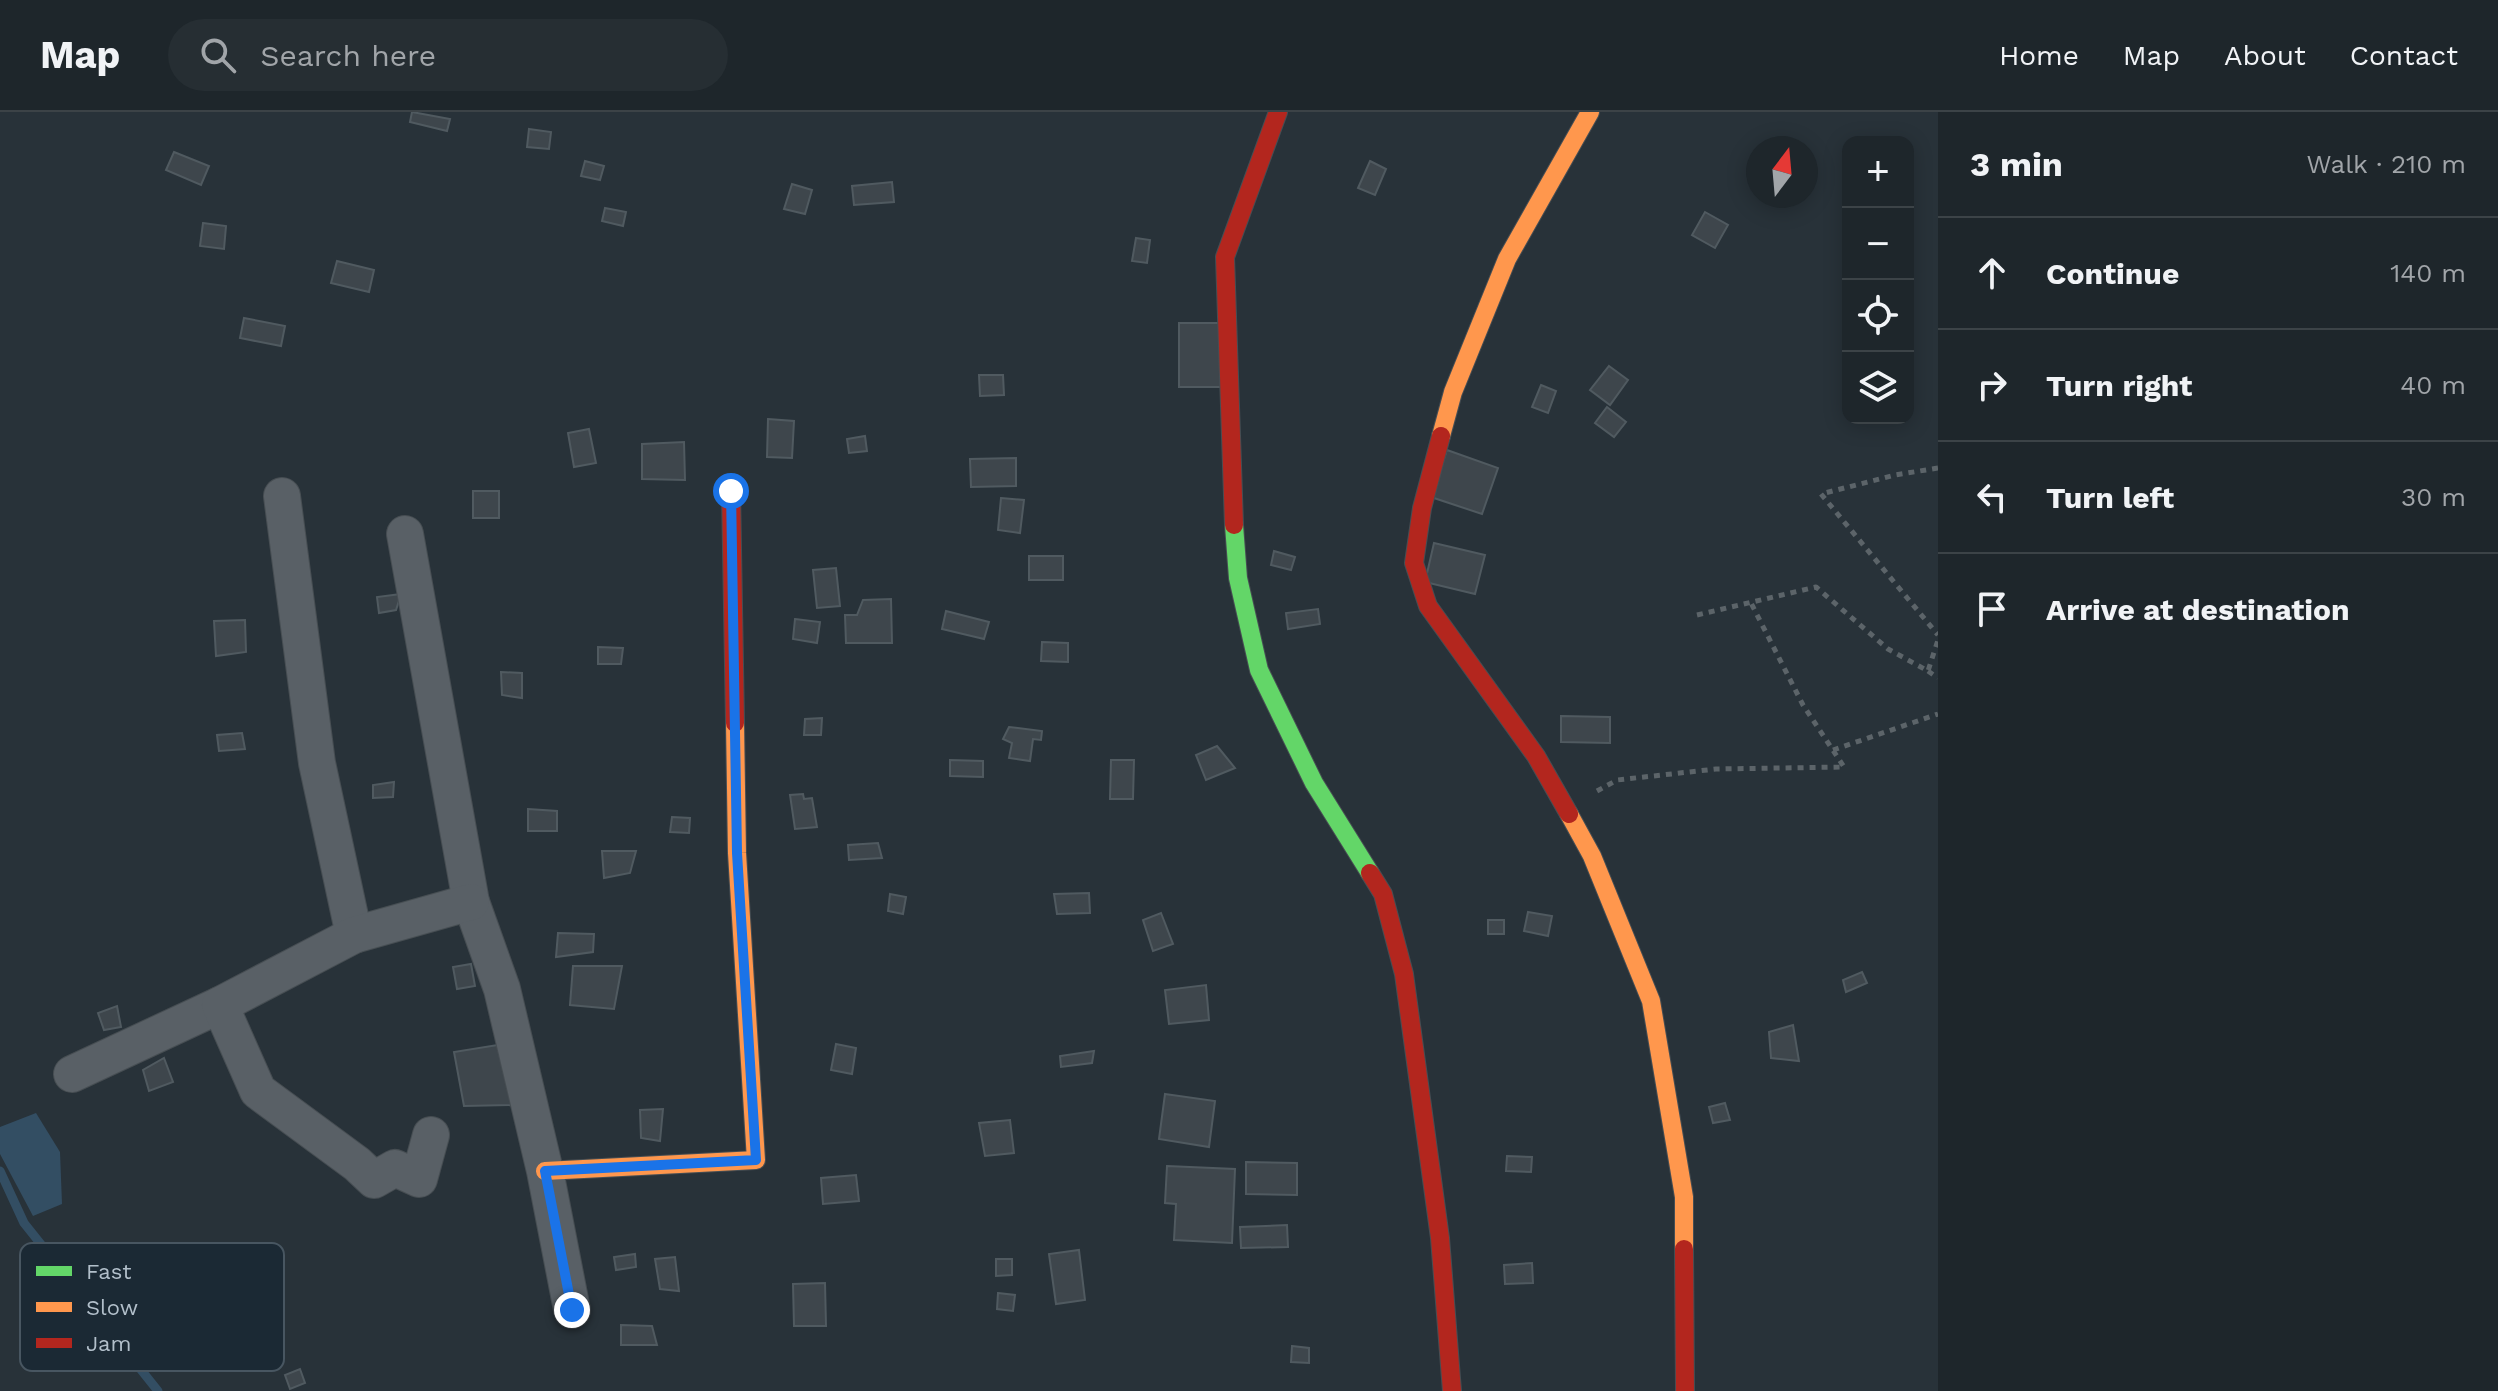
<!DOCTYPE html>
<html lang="en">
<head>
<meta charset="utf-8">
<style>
  body { margin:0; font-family:"Work Sans",sans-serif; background:#262e33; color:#f1f3f6 }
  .controls { position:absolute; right:24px; top:24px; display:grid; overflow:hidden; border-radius:16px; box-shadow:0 4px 20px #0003 }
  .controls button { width:72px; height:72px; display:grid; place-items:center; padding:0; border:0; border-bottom:2px solid #3c4347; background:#1e262b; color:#f1f3f6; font:40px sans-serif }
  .compass { position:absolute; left:1746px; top:24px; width:72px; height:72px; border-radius:50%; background:#1e262b; box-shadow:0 4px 20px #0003; rotate:16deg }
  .stop { position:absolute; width:24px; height:24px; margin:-18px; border:6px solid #1a73e8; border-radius:50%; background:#fff }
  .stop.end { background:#1a73e8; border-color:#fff; box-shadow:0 2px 8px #0008 }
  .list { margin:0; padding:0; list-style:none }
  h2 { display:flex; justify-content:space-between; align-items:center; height:104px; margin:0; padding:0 32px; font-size:34px }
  h2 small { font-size:26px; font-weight:400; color:#a1a5a9 }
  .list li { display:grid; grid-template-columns:52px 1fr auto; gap:24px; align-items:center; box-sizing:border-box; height:112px; padding:0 32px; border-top:2px solid #3c4347 }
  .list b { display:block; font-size:30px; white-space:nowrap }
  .list em { font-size:26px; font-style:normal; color:#a1a5a9 }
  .icon { flex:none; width:44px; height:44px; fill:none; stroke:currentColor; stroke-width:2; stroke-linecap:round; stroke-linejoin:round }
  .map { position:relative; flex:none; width:1938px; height:1279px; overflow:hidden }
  header { display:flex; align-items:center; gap:48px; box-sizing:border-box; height:112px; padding:0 40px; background:#1e262b; border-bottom:2px solid #3c4347 }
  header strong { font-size:38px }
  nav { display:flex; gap:44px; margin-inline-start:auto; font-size:28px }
  .search { width:560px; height:72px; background:#262e33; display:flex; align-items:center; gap:20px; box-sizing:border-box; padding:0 28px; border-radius:44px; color:#a1a5a9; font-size:30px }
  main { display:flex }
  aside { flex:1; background:#1e262b }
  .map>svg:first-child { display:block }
  .water { fill:#334e63 }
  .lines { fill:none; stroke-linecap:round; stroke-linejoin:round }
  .stream { stroke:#334e63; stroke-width:9 }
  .building { fill:#3e464c; stroke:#505a60; stroke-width:2 }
  .street-casing { stroke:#474e53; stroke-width:38 }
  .fast-casing { stroke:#474e53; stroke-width:20 }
  .slow-casing { stroke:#474e53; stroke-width:20 }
  .jam-casing { stroke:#474e53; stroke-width:20 }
  .path { stroke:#5c6469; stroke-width:5; stroke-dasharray:6 6; stroke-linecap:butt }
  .street { stroke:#596066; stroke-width:36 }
  .fast { stroke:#63d668; stroke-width:18 }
  .slow { stroke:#ff974d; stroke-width:18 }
  .jam { stroke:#b3261e; stroke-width:18 }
  .route { stroke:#1a73e8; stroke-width:10 }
  .key { fill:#1b2934; stroke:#485661; stroke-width:2 }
  .key-label { font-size:22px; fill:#b2bfca }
</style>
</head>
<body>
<header>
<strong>Map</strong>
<div class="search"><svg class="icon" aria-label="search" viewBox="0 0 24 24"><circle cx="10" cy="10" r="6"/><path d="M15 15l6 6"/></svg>Search here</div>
<nav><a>Home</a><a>Map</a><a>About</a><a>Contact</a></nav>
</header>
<main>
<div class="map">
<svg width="1938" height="1279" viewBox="0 0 1938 1279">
  <rect width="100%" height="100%" fill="#283239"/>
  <path class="water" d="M36,1001L60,1040L62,1092L33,1104L0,1042V1015Z"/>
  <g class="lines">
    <path class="stream" d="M0,1059L24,1111L158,1279"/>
  </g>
  <g class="building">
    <path d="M412,0L450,7L447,19L410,10Z"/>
    <path d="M529,17L551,20L549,37L527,35Z"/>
    <path d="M174,40L209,54L201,73L166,58Z"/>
    <path d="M585,49L604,54L600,68L581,64Z"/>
    <path d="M1370,49L1386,57L1375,83L1358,76Z"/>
    <path d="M892,70L894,90L854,93L852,74Z"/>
    <path d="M792,72L812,78L805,102L784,97Z"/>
    <path d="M605,96L626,100L623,114L602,109Z"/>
    <path d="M1705,100L1728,113L1715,136L1692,123Z"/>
    <path d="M203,111L226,114L224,137L200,134Z"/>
    <path d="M1136,126L1150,128L1147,151L1132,149Z"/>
    <path d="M337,149L374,158L369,180L331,171Z"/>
    <path d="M244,206L285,214L281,234L240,226Z"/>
    <rect x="1179" y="211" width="45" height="64"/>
    <path d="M1609,254L1628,268L1610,293L1590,278Z"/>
    <path d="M979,263H1003L1004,283L980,284Z"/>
    <path d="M1541,273L1556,279L1548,301L1532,295Z"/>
    <path d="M1607,295L1626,310L1614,325L1595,311Z"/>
    <path d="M768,307L794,309L792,346L767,345Z"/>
    <path d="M589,317L596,351L574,355L568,321Z"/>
    <path d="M865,324L867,339L849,341L847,327Z"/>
    <path d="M684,330L685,368L642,367V332Z"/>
    <path d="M1447,338L1498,356L1482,402L1431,385Z"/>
    <path d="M1016,346V374L971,375L970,347Z"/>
    <rect x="473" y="379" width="26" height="27"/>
    <path d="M1001,386L1024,388L1020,421L998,418Z"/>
    <path d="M1434,431L1485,443L1475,482L1425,470Z"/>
    <path d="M1274,439L1295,445L1291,458L1271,453Z"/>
    <rect x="1029" y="444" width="34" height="24"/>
    <path d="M836,456L840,494L817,496L813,458Z"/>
    <path d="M401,482L396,498L379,501L377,485Z"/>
    <path d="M891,487L892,531H846L845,503H857L863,488Z"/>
    <path d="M1318,497L1320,512L1288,517L1286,501Z"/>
    <path d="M946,499L989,510L984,527L942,517Z"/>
    <path d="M795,507L820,510L817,531L793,527Z"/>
    <path d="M245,508L246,540L216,544L214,509Z"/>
    <path d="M1042,530L1068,531V550L1041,549Z"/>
    <path d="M598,535L623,536L621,552H598Z"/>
    <path d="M501,560L522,561V586L502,583Z"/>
    <path d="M1561,604L1610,605V631L1561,630Z"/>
    <path d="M822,606L821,623H804L805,607Z"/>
    <path d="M1009,615L1042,619L1041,628L1033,627L1030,649L1009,646L1012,631L1003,627Z"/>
    <path d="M242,621L245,637L219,639L217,623Z"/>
    <path d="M1217,634L1235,656L1206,668L1196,643Z"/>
    <path d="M950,648L983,649V665L950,664Z"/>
    <path d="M1111,648H1134L1133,687H1110Z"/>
    <path d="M394,670L393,685L373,686V673Z"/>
    <path d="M803,682L804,687L812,686L817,715L795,717L790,683Z"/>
    <path d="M528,697L557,699V719H528Z"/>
    <path d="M672,705L690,706L689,721L670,720Z"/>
    <path d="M878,731L882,746L849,748L848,733Z"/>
    <path d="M602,739H636L630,761L604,766Z"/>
    <path d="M1089,781L1090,801L1057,802L1054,782Z"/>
    <path d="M890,782L906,785L903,802L888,799Z"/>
    <path d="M1528,800L1552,804L1548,824L1524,819Z"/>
    <path d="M1161,801L1173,832L1153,839L1143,808Z"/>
    <rect x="1488" y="808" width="16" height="14"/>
    <path d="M558,821L594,822L593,840L556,845Z"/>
    <path d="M471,852L475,874L457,877L453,855Z"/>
    <path d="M573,854H622L614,897L570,893Z"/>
    <path d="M1862,860L1867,871L1846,880L1843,868Z"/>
    <path d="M1206,873L1209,908L1169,912L1165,878Z"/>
    <path d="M117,894L121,915L104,918L98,901Z"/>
    <path d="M1793,913L1799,949L1771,946L1769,920Z"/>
    <path d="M510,931L516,993L464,994L454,940Z"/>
    <path d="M836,932L856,936L852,962L831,958Z"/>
    <path d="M1094,939L1092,951L1061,955L1060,944Z"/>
    <path d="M164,946L173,970L149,979L143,958Z"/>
    <path d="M1165,982L1215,989L1209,1035L1159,1027Z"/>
    <path d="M1725,991L1730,1008L1713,1011L1709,995Z"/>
    <path d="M663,997L660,1029L641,1026L640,998Z"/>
    <path d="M1010,1008L1014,1041L985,1044L979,1011Z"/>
    <path d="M1507,1044L1532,1045L1531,1060L1506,1059Z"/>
    <path d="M1246,1050L1297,1051V1083L1246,1082Z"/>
    <path d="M1167,1054L1235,1057L1232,1131L1174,1128L1176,1092L1165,1091Z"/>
    <path d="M856,1063L859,1089L823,1092L821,1066Z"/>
    <path d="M1287,1113L1288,1135L1241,1136L1240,1115Z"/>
    <path d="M1079,1138L1085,1188L1056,1192L1049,1142Z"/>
    <path d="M635,1142L636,1155L616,1158L614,1145Z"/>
    <path d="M675,1145L679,1179L660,1177L655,1147Z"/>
    <path d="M996,1147H1012V1163L996,1164Z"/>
    <path d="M1532,1151L1533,1171L1505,1172L1504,1153Z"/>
    <path d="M825,1171L826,1214H794L793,1172Z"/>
    <path d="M998,1181L1015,1183L1013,1199L997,1197Z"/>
    <path d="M621,1213L652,1214L657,1233H621Z"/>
    <path d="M1292,1234L1309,1236V1251L1291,1250Z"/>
    <path d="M300,1257L305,1271L290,1277L285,1263Z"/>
  </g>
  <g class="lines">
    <g class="street-casing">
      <g id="street">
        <path d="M282,384L317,651L354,823"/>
        <path d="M405,422L471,790L502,877L545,1059L572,1198"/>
        <path d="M72,962L220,893"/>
        <path d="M431,1023L419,1067L395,1056L374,1068L357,1052L258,979L220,893L354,823L471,790"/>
      </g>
    </g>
    <g class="fast-casing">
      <path id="fast" d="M1234,413L1238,466L1259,558L1314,671L1370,761"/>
    </g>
    <g class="slow-casing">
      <g id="slow">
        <path d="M1441,324L1453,280L1507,147L1590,0"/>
        <path d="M1569,702L1592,744L1651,889L1684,1085V1137"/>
        <path d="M545,1059L756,1048L737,741L735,611"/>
      </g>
    </g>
    <g class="jam-casing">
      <g id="jam">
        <path d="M1441,324L1422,396L1414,451L1428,494L1536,644L1569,702"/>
        <path d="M731,379L735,611"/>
        <path d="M1234,413L1225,145L1278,0"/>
        <path d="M1370,761L1383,782L1404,862L1440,1126L1452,1279"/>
        <path d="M1684,1137L1685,1279"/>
      </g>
    </g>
    <g class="path">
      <path d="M1938,356L1895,363L1821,382L1938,523"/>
      <path d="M1697,503L1816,475L1888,537L1928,559L1938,528"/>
      <path d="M1928,559L1938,566"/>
      <path d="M1833,638L1938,602"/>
      <path d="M1597,679L1617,668L1716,657L1844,655L1803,593L1751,491"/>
    </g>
    <use href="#street" class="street"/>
    <use href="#fast" class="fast"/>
    <use href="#slow" class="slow"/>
    <use href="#jam" class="jam"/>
  </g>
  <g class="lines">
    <path class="route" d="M572,1198L545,1059L756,1048L737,741L731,379"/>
  </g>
  <rect x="20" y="1131" width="264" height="128" rx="12" class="key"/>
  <rect x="36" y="1154" width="36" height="10" fill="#63d668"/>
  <rect x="36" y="1190" width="36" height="10" fill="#ff974d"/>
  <rect x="36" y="1226" width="36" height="10" fill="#b3261e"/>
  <g class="key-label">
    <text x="86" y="1167">Fast</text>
    <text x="86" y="1203">Slow</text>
    <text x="86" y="1239">Jam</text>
  </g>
</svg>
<div class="controls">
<button>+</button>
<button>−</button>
<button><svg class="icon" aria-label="locate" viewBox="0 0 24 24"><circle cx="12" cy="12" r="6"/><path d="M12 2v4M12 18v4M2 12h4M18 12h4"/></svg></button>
<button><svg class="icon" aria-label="layers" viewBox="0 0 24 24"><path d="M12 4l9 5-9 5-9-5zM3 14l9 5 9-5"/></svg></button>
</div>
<svg class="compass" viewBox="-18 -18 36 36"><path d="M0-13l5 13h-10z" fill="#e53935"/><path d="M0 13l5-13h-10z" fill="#a1a5a9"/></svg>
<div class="stop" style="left:731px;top:379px"></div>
<div class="stop end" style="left:572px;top:1198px"></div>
</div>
<aside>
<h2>3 min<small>Walk · 210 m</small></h2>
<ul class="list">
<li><svg class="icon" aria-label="ahead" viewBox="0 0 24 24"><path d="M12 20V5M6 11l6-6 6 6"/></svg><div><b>Continue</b></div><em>140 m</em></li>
<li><svg class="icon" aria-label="right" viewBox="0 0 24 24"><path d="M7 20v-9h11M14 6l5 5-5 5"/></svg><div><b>Turn right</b></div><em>40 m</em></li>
<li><svg class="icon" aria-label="left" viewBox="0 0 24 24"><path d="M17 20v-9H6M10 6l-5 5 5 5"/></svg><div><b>Turn left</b></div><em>30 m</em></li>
<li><svg class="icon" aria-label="arrive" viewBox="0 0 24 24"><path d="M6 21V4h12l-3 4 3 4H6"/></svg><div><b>Arrive at destination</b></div></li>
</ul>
</aside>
</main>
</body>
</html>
